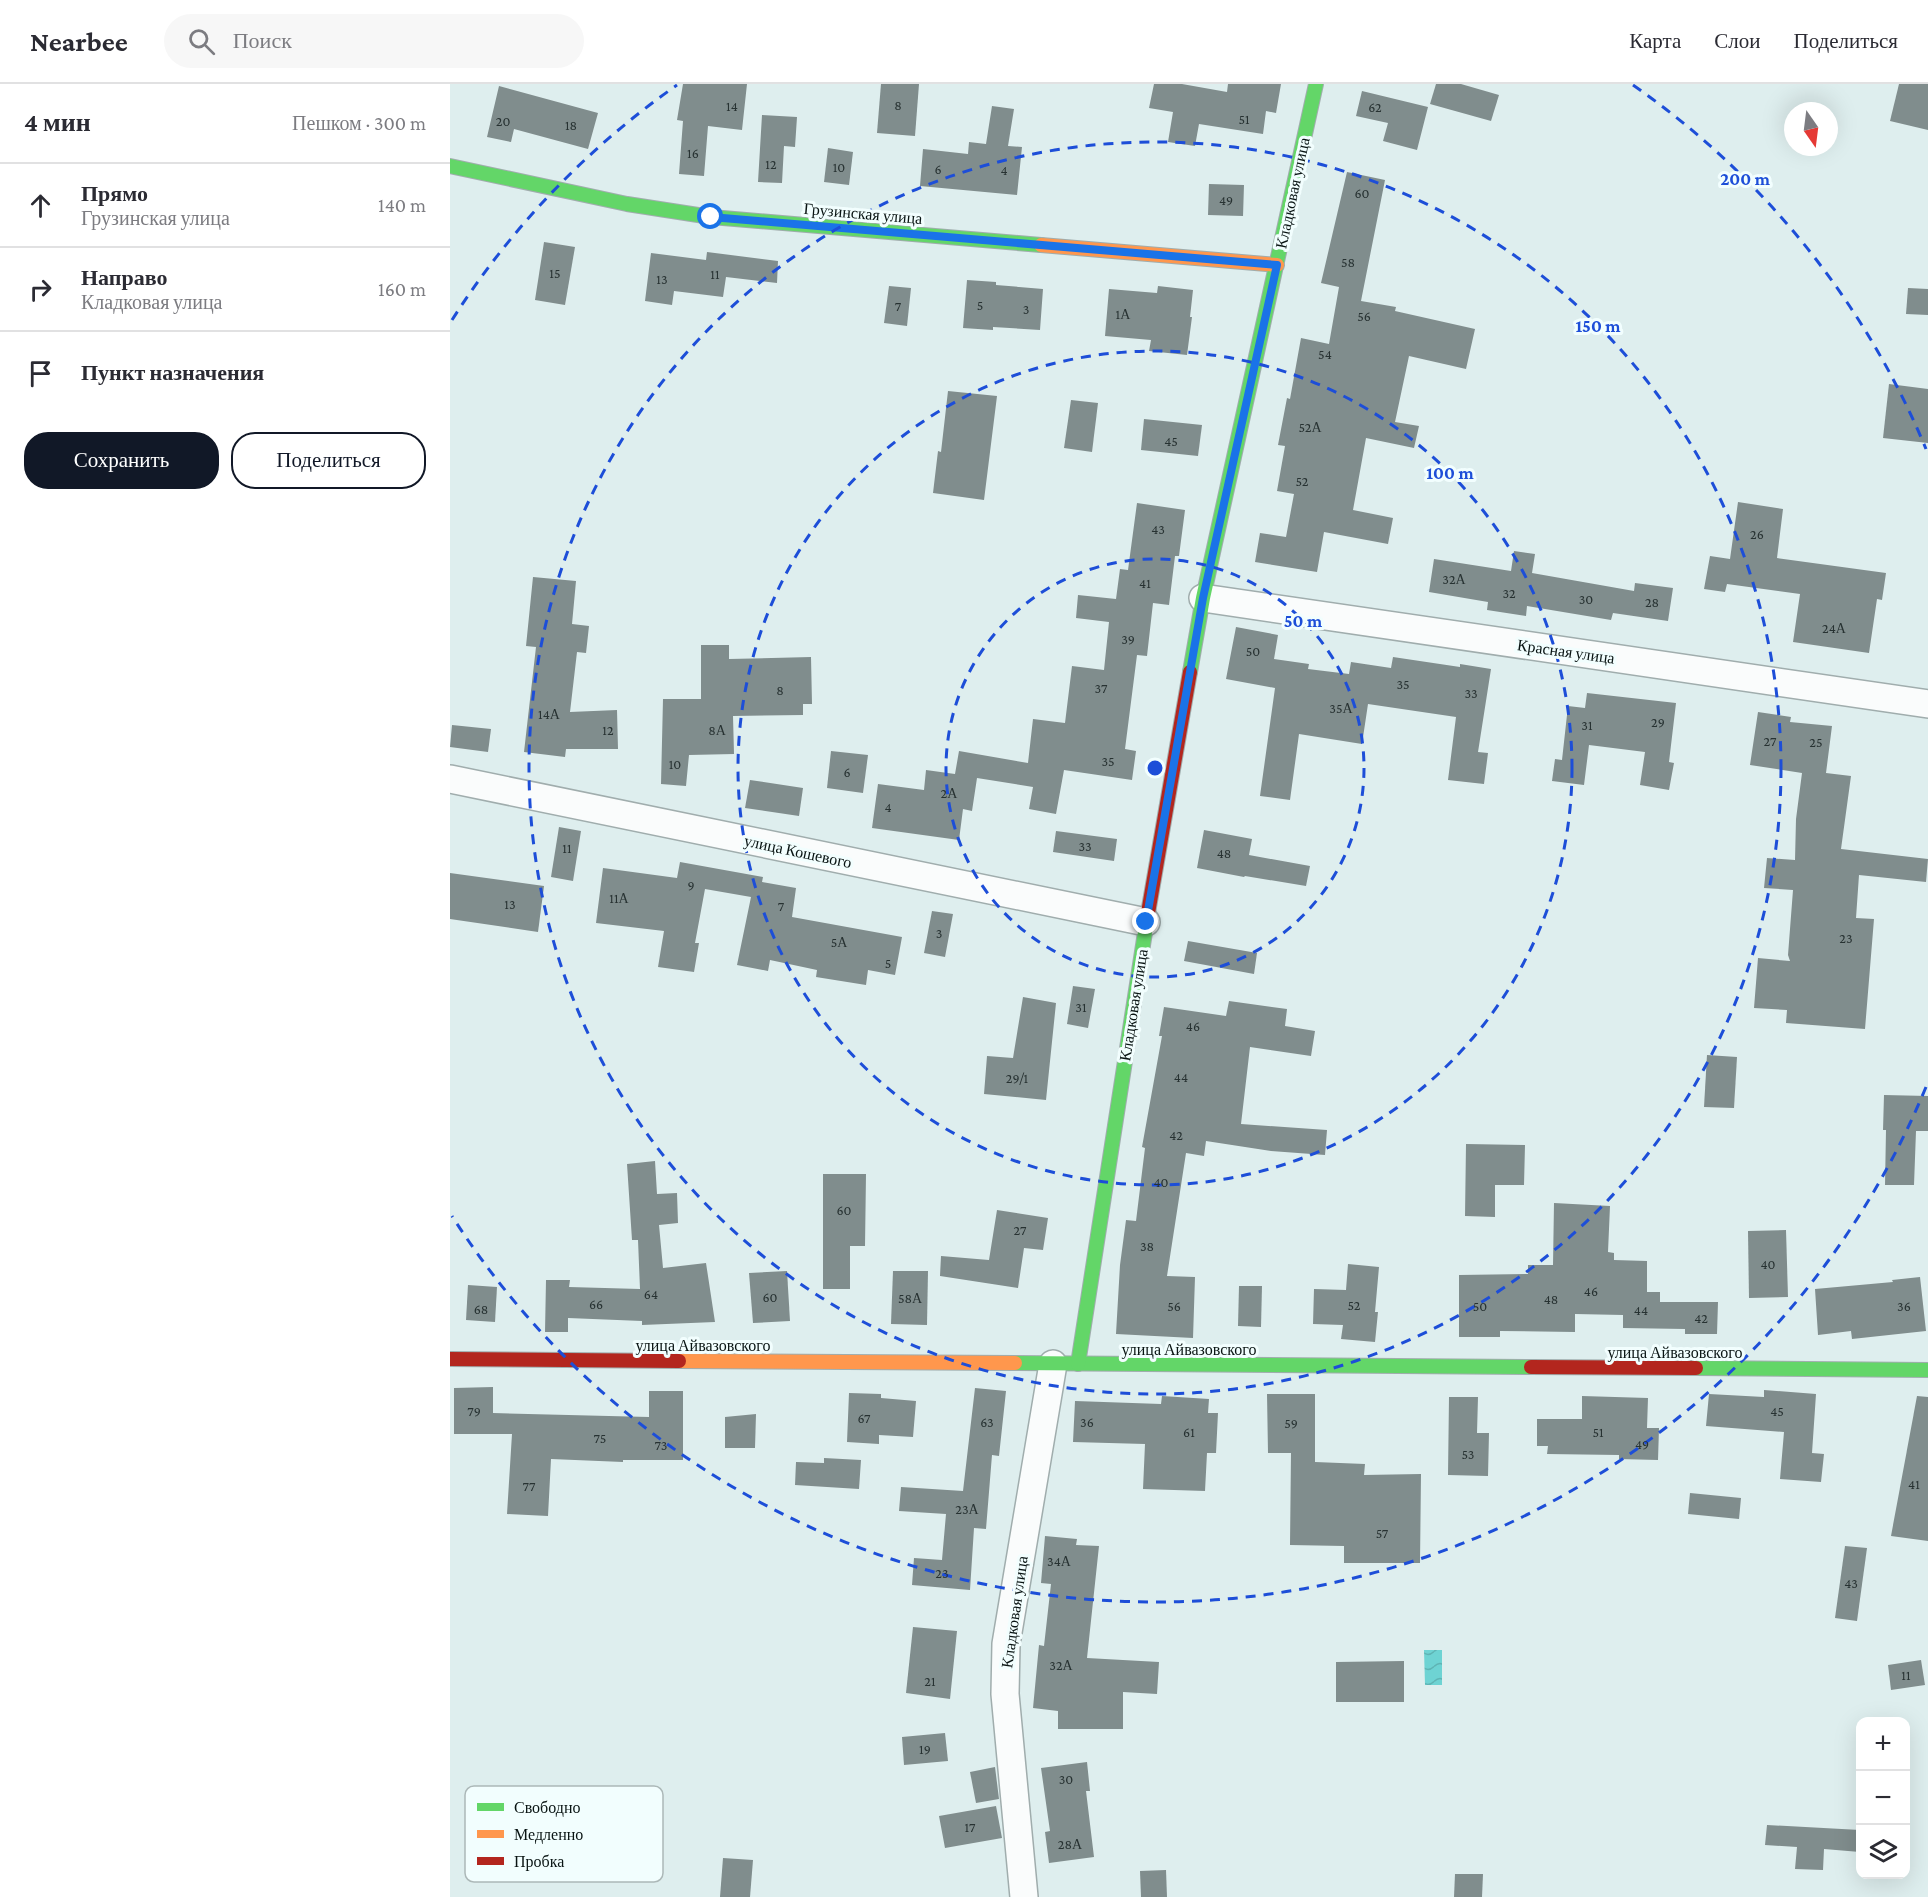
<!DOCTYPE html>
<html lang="ru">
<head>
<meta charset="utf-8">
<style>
  body { margin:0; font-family:"Crimson Pro",serif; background:#f7f7f7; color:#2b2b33 }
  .controls { position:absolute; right:18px; bottom:18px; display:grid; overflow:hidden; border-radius:12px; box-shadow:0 6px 24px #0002 }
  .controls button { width:54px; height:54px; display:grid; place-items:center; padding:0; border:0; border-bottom:2px solid #e1e1e2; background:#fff; color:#2b2b33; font:30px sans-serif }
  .compass { position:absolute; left:1334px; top:18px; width:54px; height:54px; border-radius:50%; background:#fff; box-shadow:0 6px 24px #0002; rotate:166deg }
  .stop { position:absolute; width:18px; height:18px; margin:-14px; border:4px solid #1a73e8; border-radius:50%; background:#fff }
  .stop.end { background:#1a73e8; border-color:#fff; box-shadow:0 2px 6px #0008 }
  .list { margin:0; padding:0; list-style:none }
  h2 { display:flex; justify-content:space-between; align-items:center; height:78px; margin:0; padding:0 24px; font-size:26px }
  h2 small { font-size:20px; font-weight:400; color:#7c7c81 }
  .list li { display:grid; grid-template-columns:39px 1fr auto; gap:18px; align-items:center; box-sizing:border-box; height:84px; padding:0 24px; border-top:2px solid #e1e1e2 }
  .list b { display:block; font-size:22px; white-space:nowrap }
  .list p { margin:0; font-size:20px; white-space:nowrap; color:#7c7c81 }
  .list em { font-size:20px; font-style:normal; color:#7c7c81 }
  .actions { display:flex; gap:12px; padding:18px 24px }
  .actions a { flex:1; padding:14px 0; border:2px solid #111827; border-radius:24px; text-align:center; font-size:21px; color:#111827 }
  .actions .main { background:#111827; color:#fff }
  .icon { flex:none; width:33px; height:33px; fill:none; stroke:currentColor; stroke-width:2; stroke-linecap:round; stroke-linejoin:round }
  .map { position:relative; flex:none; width:1478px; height:1813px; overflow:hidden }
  header { display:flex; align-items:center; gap:36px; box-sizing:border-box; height:84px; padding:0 30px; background:#fff; border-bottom:2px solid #e1e1e2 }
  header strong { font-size:28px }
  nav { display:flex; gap:33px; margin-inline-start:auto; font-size:21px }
  .search { width:420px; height:54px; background:#f7f7f7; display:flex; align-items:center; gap:15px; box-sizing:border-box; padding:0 21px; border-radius:33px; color:#7c7c81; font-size:22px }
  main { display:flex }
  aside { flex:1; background:#fff }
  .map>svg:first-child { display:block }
  .water { fill:url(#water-waves) }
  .building { fill:#808d8d }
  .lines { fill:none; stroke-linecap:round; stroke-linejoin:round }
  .street-casing { stroke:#a0adad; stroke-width:30 }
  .fast-casing { stroke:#a0adad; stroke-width:16 }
  .slow-casing { stroke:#a0adad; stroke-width:16 }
  .jam-casing { stroke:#a0adad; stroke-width:16 }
  .street { stroke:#fafcfc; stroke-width:27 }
  .fast { stroke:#63d668; stroke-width:14 }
  .slow { stroke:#ff974d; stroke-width:14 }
  .jam { stroke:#b3261e; stroke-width:14 }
  .route { stroke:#1a73e8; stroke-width:8 }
  .ring { fill:none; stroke:#1d4ed8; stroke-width:3; stroke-dasharray:10 8 }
  .labels { text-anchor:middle; stroke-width:6; stroke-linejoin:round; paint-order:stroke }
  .number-label { font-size:14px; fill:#273232 }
  .street-label { font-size:16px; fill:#091413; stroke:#f2fefe }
  .key { fill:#f2fefe; stroke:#acb8b8; stroke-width:1.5 }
  .key-label { font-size:16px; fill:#091413 }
  .centre { fill:#1d4ed8; stroke:#f2fefe; stroke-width:3 }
  .ring-label { font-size:18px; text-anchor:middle; font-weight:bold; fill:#1d4ed8; stroke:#f2fefe; stroke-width:6; stroke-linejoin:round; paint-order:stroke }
</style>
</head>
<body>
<header>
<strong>Nearbee</strong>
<div class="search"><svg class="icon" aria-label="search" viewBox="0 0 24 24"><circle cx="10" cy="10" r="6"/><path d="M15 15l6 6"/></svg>Поиск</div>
<nav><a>Карта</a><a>Слои</a><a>Поделиться</a></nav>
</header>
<main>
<aside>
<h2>4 мин<small>Пешком · 300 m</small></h2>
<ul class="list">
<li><svg class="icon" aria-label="ahead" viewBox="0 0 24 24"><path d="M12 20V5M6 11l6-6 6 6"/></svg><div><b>Прямо</b><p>Грузинская улица</p></div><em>140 m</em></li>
<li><svg class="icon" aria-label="right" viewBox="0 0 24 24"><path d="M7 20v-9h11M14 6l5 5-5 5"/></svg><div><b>Направо</b><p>Кладковая улица</p></div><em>160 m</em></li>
<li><svg class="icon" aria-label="arrive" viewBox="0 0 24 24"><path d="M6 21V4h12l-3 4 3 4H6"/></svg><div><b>Пункт назначения</b></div></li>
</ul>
<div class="actions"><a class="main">Сохранить</a><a>Поделиться</a></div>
</aside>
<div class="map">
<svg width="1478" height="1813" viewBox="0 0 1478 1813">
  <defs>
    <pattern id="water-waves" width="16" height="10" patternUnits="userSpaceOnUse" patternTransform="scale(1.5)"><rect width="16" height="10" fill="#6ed3d3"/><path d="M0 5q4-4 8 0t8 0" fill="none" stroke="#5eb4b4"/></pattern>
  </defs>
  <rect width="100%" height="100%" fill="#deeeee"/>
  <path class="water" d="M974,1566H992V1601H975Z"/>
  <g class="building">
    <path d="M233,0H297L292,46L258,42L254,92L229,90L233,37L227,36Z"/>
    <path d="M431,0H469L465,52L427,49Z"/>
    <path d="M704,0H732L777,8L778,0H831L826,29L816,27L813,50L749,40L745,62L718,58L723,28L699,24Z"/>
    <path d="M986,0H1011L1049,11L1041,37L980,20Z"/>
    <path d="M1449,0H1478V46L1440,37Z"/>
    <path d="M49,2L148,29L138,65L64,45L61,58L37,53Z"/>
    <path d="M912,7L978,23L967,66L933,57L938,39L906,32Z"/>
    <path d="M542,22L564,25L558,62L572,63L567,111L470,102L473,65L518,70L519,58L536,60Z"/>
    <path d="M312,31L347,33L345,63L334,62L332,99L308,98Z"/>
    <path d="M378,64L403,68L399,101L374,98Z"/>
    <path d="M897,88L935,96L911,217L946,223L945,227L1025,245L1016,285L959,272L945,338L969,342L964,364L916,354L903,426L943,434L938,460L874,448L867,488L805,478L810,449L836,453L844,410L827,407L835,362L828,361L837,314L840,315L851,254L879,260L889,203L871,199Z"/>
    <path d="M759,100L794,101L793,132L758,131Z"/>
    <path d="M94,158L125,163L115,221L85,216Z"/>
    <path d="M257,168L328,177L327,199L276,193L273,213L224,207L222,221L195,217L201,169L256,176Z"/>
    <path d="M517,196L546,198V201L593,205L590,246L543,243V246L513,244Z"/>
    <path d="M439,202L461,204L457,242L434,239Z"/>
    <path d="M708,202L743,206L740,233H742L737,271L699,267L701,256L655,252L659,205L707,209Z"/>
    <path d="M1458,204L1478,205V231L1456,230Z"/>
    <path d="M1439,300L1478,305V359L1433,354Z"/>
    <path d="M498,307L547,312L534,416L483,409L488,367L491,368Z"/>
    <path d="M621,316L648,319L642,368L614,364Z"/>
    <path d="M694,335L752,341L748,372L691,366Z"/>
    <path d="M1288,418L1333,425L1327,474L1436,489L1432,516L1427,515L1419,569L1343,558L1350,510L1277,500L1275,508L1254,505L1260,472L1280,475Z"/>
    <path d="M687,419L735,426L729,472H725L719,521L703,519L697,572L687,571L675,665L686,667L682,696L614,686L606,730L579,725L583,703L527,694L522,727L513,725L509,756L422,744L428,700L474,706L476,686L505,690L509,667L578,679L583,635L615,639L622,582L654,586L659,538L626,534L628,511L666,515L670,485L678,486Z"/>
    <path d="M1064,467L1085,470L1082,489L1184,507L1185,499L1223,504L1218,537L1163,529L1161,536L1077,522L1076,532L1037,526L1038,518L979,508L984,475L1061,487Z"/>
    <path d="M83,493L126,497L122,540L139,542L136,569L127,568L120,628L167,626L168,665H116L115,673L74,668L86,563L76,562Z"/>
    <path d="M786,543L828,551L824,575L859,580L858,585L899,590L901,578L941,584L943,573L1010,583V580L1041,585L1028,668L1038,669L1034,700L998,696L1006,633L918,620L912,660L849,650L840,716L810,712L825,604L776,595Z"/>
    <path d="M251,561H279V575L361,573L362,620H353V631L283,632L284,670L239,671L236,702L211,700L213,615H251Z"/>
    <path d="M1137,609L1226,619L1219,678L1224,679L1219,706L1190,701L1195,668L1139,661L1134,701L1102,697L1105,675L1112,676L1118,622L1135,624Z"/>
    <path d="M1308,628L1341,633L1340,638L1382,642L1376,689L1401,692L1391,765L1478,775L1476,798L1409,791L1406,834L1424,835L1415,945L1336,939L1337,926L1304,924L1308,874L1340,877L1338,871L1343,806L1314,804L1317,774L1345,776L1346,735L1352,689L1300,681Z"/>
    <path d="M2,641L41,645L38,668L0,663Z"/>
    <path d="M381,667L418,671L413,709L377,704Z"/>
    <path d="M300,696L353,704L349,732L295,724Z"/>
    <path d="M109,743L131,747L123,797L101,793Z"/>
    <path d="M754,746L802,755L799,771L860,782L856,802L795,792L794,793L747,784Z"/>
    <path d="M606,747L667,755L664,777L603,768Z"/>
    <path d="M230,778L313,793L312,798L346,804L342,833L452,853L445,891L418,886L416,901L366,893L367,886L320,876L318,887L287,881L301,813L255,805L245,859H249L244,888L208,883L214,847L146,839L153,784L227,794Z"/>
    <path d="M0,789L94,802L88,848L0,835Z"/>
    <path d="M482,827L503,830L495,873L474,869Z"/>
    <path d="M738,857L807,869L804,890L734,877Z"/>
    <path d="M623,902L645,905L638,944L617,940Z"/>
    <path d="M573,913L606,919L596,1016L534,1010L537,972L563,974Z"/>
    <path d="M779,917L837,925L835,942L865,947L861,972L800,963L791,1040L877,1046L875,1071L821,1067L756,1057L754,1072L736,1069L717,1192L745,1193L743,1254L666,1250L670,1181L676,1136L686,1137L695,1064L692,1063L712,952H709L714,923L776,932Z"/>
    <path d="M1257,971L1287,973L1284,1024L1254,1023Z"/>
    <path d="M1434,1011L1478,1012V1047H1466L1464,1101H1435L1436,1046H1433Z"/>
    <path d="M1016,1060L1075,1061L1074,1101H1045V1133L1015,1132Z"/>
    <path d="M205,1077L207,1110L227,1109L228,1139L209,1141L213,1184L256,1179L265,1238L192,1241V1237L118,1234V1248H95L96,1196H120L119,1203L190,1205L188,1156H182L177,1080Z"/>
    <path d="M373,1090H416L415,1162H400V1205H373Z"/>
    <path d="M1104,1119L1160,1122L1158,1168L1164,1169V1176L1197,1177V1208H1210V1218H1268L1267,1250H1235V1245L1173,1244V1231L1125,1230V1248L1050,1247V1253H1009V1191L1078,1190V1181H1103Z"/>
    <path d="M547,1126L598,1134L593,1166L574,1164L568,1204L490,1192L491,1172L539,1176Z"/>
    <path d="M1336,1146L1338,1213L1299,1214L1298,1147Z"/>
    <path d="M898,1180L929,1183L925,1228H928L925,1258L891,1255L893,1241L863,1240L864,1205L896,1206Z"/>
    <path d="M337,1187L340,1237L303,1239L299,1189Z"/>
    <path d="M443,1187H478L477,1241L441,1240Z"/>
    <path d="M1470,1193L1476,1247L1402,1255L1401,1247L1368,1251L1365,1205L1443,1198L1442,1196Z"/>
    <path d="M18,1201L47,1203L45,1238L16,1236Z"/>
    <path d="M789,1202H812L811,1243L788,1242Z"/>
    <path d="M43,1303V1329L199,1333V1307H233V1376H173V1378L101,1375L98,1432L57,1430L62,1350H4V1304Z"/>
    <path d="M525,1304L556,1307L549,1372L542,1371L536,1445L524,1444L520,1506L462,1501L464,1474L492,1476L496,1430L449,1427L451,1403L513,1407Z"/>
    <path d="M1314,1306L1366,1310L1362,1369L1374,1370L1371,1398L1330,1395L1334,1348L1256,1342L1259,1310L1314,1313Z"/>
    <path d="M399,1309L431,1310V1314L466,1317L463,1353L429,1351V1360L397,1358Z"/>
    <path d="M817,1310H865V1378L915,1380L914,1391L971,1390L970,1479H894V1462L840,1461L841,1369H818Z"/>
    <path d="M712,1312L759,1315L758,1329H768L766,1369H757L755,1407L693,1405L695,1360L623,1358L625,1317L711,1320Z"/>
    <path d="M1132,1312L1198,1314L1197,1344H1209L1208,1376L1169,1375V1371L1097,1370L1098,1362H1087V1335H1132Z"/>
    <path d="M1467,1312L1478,1313V1457L1441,1452Z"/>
    <path d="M999,1313H1028L1027,1349H1039L1038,1392L998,1391Z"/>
    <path d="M306,1330L305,1364H275V1333Z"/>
    <path d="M374,1374L411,1376L409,1405L345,1401L346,1378L374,1379Z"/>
    <path d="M1240,1409L1291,1414L1289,1435L1238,1430Z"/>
    <path d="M595,1452L627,1455L626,1461L649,1462L637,1574L709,1578L707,1610L673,1608V1645H608V1627L583,1624L589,1561L594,1562L601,1500L591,1499Z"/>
    <path d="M1395,1462L1417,1464L1407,1537L1385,1534Z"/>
    <path d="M463,1543L507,1547L500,1615L456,1609Z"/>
    <path d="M1471,1576L1475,1601L1441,1606L1438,1581Z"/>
    <path d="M954,1577V1618H886V1578Z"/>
    <path d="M495,1649L498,1677L454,1681L452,1653Z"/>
    <path d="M637,1678L640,1707H636L644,1773L599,1779L595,1748L600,1747L591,1684Z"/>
    <path d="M545,1683L549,1715L526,1719L520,1688Z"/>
    <path d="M546,1722L552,1754L495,1764L489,1732Z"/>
    <path d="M1317,1741L1410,1746V1768L1374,1765L1373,1786L1345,1785L1347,1763L1315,1761Z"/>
    <path d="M273,1774L303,1776L300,1813H270Z"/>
    <path d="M716,1786L717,1813H691L690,1787Z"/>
    <path d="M1005,1790H1033L1032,1813H1004Z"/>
  </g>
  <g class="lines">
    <g class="street-casing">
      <g id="street">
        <path d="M753,514L1478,620"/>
        <path d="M0,695L696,838"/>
        <path d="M574,1813L555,1610L556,1560L603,1280"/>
      </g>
    </g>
    <g class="fast-casing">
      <g id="fast">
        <path d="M0,82L177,120L261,133L591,161"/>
        <path d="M740,588L753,514L866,0"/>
        <path d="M565,1279L1081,1283"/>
        <path d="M628,1280L698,829"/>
        <path d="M1246,1284L1478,1286"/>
      </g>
    </g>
    <g class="slow-casing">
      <g id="slow">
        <path d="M591,161L827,181"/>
        <path d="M229,1277L565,1279"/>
      </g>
    </g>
    <g class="jam-casing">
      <g id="jam">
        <path d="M698,829L740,588"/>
        <path d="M0,1275L229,1277"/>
        <path d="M1081,1283L1246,1284"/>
      </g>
    </g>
    <use href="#street" class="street"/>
    <use href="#fast" class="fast"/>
    <use href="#slow" class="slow"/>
    <use href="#jam" class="jam"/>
  </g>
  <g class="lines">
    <path class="route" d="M261,133L827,181L753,514L696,838"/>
  </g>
  <g class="ring">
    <circle cx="705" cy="684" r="209"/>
    <circle cx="705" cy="684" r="417"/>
    <circle cx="705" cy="684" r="626"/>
    <path d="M1476 1003A834 834 0 0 1 2 1132M2 236A834 834 0 0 1 227 1M1183 1A834 834 0 0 1 1476 365"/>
  </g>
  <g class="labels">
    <g class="number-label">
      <text x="448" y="26">8</text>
      <text x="282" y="27">14</text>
      <text x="925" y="28">62</text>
      <text x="794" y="40">51</text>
      <text x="53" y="42">20</text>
      <text x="121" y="46">18</text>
      <text x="243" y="74">16</text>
      <text x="321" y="85">12</text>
      <text x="389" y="88">10</text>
      <text x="488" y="90">6</text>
      <text x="554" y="91">4</text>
      <text x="912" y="114">60</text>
      <text x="776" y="121">49</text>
      <text x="898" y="183">58</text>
      <text x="105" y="194">15</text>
      <text x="265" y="195">11</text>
      <text x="212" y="200">13</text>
      <text x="530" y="226">5</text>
      <text x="448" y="227">7</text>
      <text x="576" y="230">3</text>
      <text x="673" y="235">1А</text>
      <text x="914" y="237">56</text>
      <text x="875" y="275">54</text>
      <text x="860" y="348">52А</text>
      <text x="721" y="362">45</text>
      <text x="852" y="402">52</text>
      <text x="708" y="450">43</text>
      <text x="1307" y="455">26</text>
      <text x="1004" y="500">32А</text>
      <text x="695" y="504">41</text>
      <text x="1059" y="514">32</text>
      <text x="1136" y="520">30</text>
      <text x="1202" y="523">28</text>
      <text x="1384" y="549">24А</text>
      <text x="678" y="560">39</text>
      <text x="803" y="572">50</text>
      <text x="953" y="605">35</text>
      <text x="651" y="609">37</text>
      <text x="330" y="611">8</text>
      <text x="1021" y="614">33</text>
      <text x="891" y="629">35А</text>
      <text x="99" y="635">14А</text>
      <text x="1208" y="643">29</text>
      <text x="1137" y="646">31</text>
      <text x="158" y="651">12</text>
      <text x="267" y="651">8А</text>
      <text x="1320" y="662">27</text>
      <text x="1366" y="663">25</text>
      <text x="658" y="682">35</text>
      <text x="225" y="685">10</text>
      <text x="397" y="693">6</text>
      <text x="499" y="714">2А</text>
      <text x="438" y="728">4</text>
      <text x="635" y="767">33</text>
      <text x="117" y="769">11</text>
      <text x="774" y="774">48</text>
      <text x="241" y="806">9</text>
      <text x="169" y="819">11А</text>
      <text x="60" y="825">13</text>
      <text x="331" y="827">7</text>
      <text x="489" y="854">3</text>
      <text x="1396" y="859">23</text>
      <text x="389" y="863">5А</text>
      <text x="438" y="884">5</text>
      <text x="631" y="928">31</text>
      <text x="743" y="947">46</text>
      <text x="731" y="998">44</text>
      <text x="567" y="999">29/1</text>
      <text x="726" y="1056">42</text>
      <text x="711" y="1103">40</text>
      <text x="394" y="1131">60</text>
      <text x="570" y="1151">27</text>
      <text x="697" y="1167">38</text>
      <text x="1318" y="1185">40</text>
      <text x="1141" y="1212">46</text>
      <text x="201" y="1215">64</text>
      <text x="320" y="1218">60</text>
      <text x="460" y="1219">58А</text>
      <text x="1101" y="1220">48</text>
      <text x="146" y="1225">66</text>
      <text x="904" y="1226">52</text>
      <text x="724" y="1227">56</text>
      <text x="1030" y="1227">50</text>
      <text x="1454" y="1227">36</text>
      <text x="31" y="1230">68</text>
      <text x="1191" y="1231">44</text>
      <text x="1251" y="1239">42</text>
      <text x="24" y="1332">79</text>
      <text x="1327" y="1332">45</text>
      <text x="414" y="1339">67</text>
      <text x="537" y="1343">63</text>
      <text x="637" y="1343">36</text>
      <text x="841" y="1344">59</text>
      <text x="739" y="1353">61</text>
      <text x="1148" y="1353">51</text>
      <text x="150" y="1359">75</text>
      <text x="1192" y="1365">49</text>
      <text x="211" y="1366">73</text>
      <text x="1018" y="1375">53</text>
      <text x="1464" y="1405">41</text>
      <text x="79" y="1407">77</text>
      <text x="517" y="1430">23А</text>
      <text x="932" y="1454">57</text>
      <text x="609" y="1482">34А</text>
      <text x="492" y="1494">23</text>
      <text x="1401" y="1504">43</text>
      <text x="611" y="1586">32А</text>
      <text x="1456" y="1596">11</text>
      <text x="480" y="1602">21</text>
      <text x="475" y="1670">19</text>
      <text x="616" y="1700">30</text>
      <text x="520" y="1748">17</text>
      <text x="620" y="1765">28А</text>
    </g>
    <g class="street-label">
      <text transform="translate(842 109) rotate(-78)" y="6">Кладковая улица</text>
      <text transform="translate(413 129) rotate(5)" y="6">Грузинская улица</text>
      <text transform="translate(1116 567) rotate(8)" y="6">Красная улица</text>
      <text transform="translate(348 767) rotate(12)" y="6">улица Кошевого</text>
      <text transform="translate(683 921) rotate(-81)" y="6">Кладковая улица</text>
      <text x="253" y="1267">улица Айвазовского</text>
      <text x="739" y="1271">улица Айвазовского</text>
      <text x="1225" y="1274">улица Айвазовского</text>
      <text transform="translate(564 1528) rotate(-82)" y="6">Кладковая улица</text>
    </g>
  </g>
  <rect x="15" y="1702" width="198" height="96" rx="9" class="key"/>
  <rect x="27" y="1719" width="27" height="8" fill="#63d668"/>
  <rect x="27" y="1746" width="27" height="8" fill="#ff974d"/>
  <rect x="27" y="1773" width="27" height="8" fill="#b3261e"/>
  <g class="key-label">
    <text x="64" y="1729">Свободно</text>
    <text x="64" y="1756">Медленно</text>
    <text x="64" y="1783">Пробка</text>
  </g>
  <circle cx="705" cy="684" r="9" class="centre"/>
  <g class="ring-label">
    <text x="1295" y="101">200 m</text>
    <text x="1148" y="248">150 m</text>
    <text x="1000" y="395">100 m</text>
    <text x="853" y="543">50 m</text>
  </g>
</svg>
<div class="controls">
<button>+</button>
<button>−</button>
<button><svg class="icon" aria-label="layers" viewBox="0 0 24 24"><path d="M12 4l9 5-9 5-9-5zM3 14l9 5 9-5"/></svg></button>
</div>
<svg class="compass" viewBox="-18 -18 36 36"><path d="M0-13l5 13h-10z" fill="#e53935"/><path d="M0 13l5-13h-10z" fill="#7c7c81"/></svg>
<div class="stop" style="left:261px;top:133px"></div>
<div class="stop end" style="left:696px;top:838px"></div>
</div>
</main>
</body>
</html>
